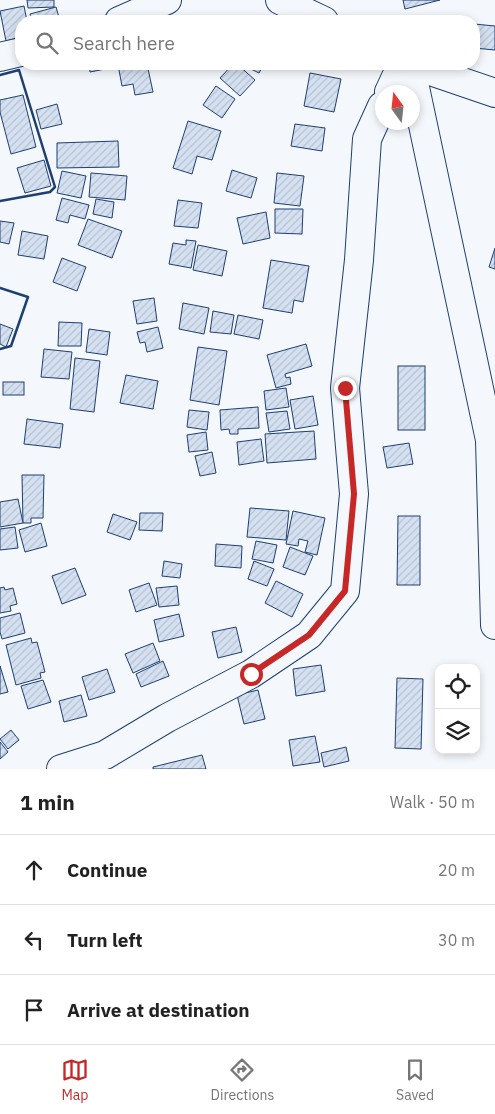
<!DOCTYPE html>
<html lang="en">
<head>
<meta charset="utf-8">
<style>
  body { margin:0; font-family:"IBM Plex Sans",sans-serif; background:#f2f2f2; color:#222 }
  .controls { position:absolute; right:15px; bottom:15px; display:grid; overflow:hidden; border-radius:10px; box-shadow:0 2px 8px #0003 }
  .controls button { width:45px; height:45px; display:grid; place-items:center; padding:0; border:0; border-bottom:1px solid #e0e0e0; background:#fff; color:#222; font:25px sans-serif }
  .compass { position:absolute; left:375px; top:85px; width:45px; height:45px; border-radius:50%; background:#fff; box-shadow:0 2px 8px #0003; rotate:345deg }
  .stop { position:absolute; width:15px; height:15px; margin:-11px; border:4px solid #c62828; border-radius:50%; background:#fff }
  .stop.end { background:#c62828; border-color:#fff; box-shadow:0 1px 5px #0008 }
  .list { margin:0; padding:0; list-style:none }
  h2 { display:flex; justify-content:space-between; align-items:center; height:65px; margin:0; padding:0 20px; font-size:21px }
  h2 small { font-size:16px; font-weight:400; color:#767676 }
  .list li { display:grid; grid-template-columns:32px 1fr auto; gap:15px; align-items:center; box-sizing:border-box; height:70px; padding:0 20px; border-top:1px solid #e0e0e0 }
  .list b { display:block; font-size:19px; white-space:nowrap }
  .list em { font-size:16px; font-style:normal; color:#767676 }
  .icon { flex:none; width:28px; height:28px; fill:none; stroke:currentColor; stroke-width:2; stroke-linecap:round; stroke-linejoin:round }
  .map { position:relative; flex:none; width:495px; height:769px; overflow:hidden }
  .search { position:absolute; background:#fff; box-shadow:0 2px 8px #0003; left:15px; right:15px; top:15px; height:55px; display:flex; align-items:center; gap:12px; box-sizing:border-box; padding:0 18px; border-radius:20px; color:#767676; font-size:19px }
  .sheet { height:275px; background:#fff }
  nav { display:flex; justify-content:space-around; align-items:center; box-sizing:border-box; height:70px; border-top:1px solid #e0e0e0; background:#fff; font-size:14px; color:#767676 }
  nav a { display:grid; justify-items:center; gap:2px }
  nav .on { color:#c62828 }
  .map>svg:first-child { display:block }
  .building { fill:url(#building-hatch); stroke:#1d3f73 }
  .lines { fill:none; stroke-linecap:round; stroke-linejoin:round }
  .minor-casing { stroke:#1d3f73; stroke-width:30 }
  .minor { stroke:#f4f7fb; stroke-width:28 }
  .wall { stroke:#1d3f73; stroke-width:2.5 }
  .route { stroke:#c62828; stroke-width:6 }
</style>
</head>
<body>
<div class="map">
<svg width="495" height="769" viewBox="0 0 495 769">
  <defs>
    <pattern id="building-hatch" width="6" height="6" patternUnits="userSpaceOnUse" patternTransform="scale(1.25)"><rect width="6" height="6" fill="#d5e0f0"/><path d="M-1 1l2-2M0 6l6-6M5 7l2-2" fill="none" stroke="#b6c1d1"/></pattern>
  </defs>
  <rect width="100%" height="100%" fill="#f4f7fb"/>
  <g class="building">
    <path d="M27,0H54V7L28,8Z"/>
    <path d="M403,0H440L405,9Z"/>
    <path d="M24,6L27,21H21V37L6,41L0,11Z"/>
    <path d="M56,7L60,21H32L30,14Z"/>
    <path d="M474,24L495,26V50L474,48Z"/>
    <path d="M89,64H114L115,67L90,72Z"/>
    <path d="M127,64H147L153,92L135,95L133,84L122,86L118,65Z"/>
    <path d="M233,64H237L255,80L240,96L220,78Z"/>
    <path d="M248,64H264L259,73L247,67Z"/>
    <path d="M310,73L341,79L334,112L304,106Z"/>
    <path d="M216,86L235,99L222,118L203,105Z"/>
    <path d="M23,95L36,147L11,154L0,112V100Z"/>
    <path d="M57,104L62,124L41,129L36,110Z"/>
    <path d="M188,121L221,131L212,160L197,156L192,174L173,168Z"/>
    <path d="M295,124L325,128L322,151L291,146Z"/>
    <path d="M118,141L119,167L57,168V143Z"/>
    <path d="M44,160L51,186L25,193L17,168Z"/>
    <path d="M232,170L257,178L251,198L226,191Z"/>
    <path d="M62,171L86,176L81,198L57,193Z"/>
    <path d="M91,173L127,176L125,200L89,197Z"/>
    <path d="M277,173L304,176L300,206L274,203Z"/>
    <path d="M62,198L89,205L85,219L70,215L68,223L56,220Z"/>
    <path d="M96,199L114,202L112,218L93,214Z"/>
    <path d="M178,200L202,203L198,228L174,226Z"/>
    <path d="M275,209H303L302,234L275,233Z"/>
    <path d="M266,212L270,238L243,244L237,218Z"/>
    <path d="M88,219L122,231L112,258L78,245Z"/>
    <path d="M0,221L14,223L9,244L0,242Z"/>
    <path d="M22,231L48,236L44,259L18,255Z"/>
    <path d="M186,240L196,241L191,268L169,264L173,243L186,245Z"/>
    <path d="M198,245L227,251L222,276L193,270Z"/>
    <path d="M495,248V269L489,267Z"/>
    <path d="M62,258L86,267L77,291L53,282Z"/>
    <path d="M271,260L309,266L303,302L294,300L292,313L263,308Z"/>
    <path d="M154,298L157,321L137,324L133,301Z"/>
    <path d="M183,303L209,308L204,334L179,329Z"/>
    <path d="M213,311L234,315L231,334L210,332Z"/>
    <path d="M238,315L263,320L259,339L234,334Z"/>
    <path d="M59,322L82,323L81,346H58Z"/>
    <path d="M0,324L13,329L6,347L0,344Z"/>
    <path d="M158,327L163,348L147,352L145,342L140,343L137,332Z"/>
    <path d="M89,329L110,332L107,355L86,352Z"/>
    <path d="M306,344L312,366L285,374L286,378L290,377L291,384L276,388L267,355Z"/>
    <path d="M198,347L227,351L219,405L190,400Z"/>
    <path d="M44,349L72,352L69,379L41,377Z"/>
    <path d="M75,358L100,361L94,412L70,409Z"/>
    <rect x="398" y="366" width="27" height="64"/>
    <path d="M126,375L158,381L153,409L120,403Z"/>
    <rect x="3" y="382" width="21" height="13"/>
    <path d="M286,388L289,407L266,410L264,391Z"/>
    <path d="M313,396L318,425L295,429L290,400Z"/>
    <path d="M258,407L259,428L238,429V434H230L229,429L221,430L220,410Z"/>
    <path d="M189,410L209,412L207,430L187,427Z"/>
    <path d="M287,411L290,429L269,432L266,413Z"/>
    <path d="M27,419L63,424L60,448L24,444Z"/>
    <path d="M314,431L316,459L267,463L265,434Z"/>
    <path d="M206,432L208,450L189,452L187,435Z"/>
    <path d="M261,439L264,461L239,465L237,442Z"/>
    <path d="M409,443L413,464L387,468L383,447Z"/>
    <path d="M212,452L216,473L200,476L195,456Z"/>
    <path d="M22,475H44L43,518H31V523H23Z"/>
    <path d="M18,499L23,523L0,527V502Z"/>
    <path d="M250,508L289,511L286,540L247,537Z"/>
    <path d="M293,511L325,518L317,555L305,552L308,541L299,539L298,546L286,544Z"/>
    <path d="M140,513H163L162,531L139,530Z"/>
    <path d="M113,514L137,522L130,540L107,532Z"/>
    <path d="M398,516H420V585H397Z"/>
    <path d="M41,523L47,546L25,552L19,530Z"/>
    <path d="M15,527L18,548L0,550V529Z"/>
    <path d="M256,541L277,545L273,563L252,559Z"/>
    <path d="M216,544L242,546L241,568L215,566Z"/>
    <path d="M290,547L313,556L305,575L283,567Z"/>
    <path d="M164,561L182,564L180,578L162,576Z"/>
    <path d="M254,561L274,569L267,586L248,579Z"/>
    <path d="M75,568L86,595L62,604L52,576Z"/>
    <path d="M276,581L303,594L292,617L265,603Z"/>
    <path d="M149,583L157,605L136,612L129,590Z"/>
    <path d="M177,586L179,605L159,607L156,588Z"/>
    <path d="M4,587L5,590L13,588L17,604L10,606L11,611L0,613V588Z"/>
    <path d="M20,613L25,633L2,639L0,632V618Z"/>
    <path d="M179,614L184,636L159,642L154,620Z"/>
    <path d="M236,627L242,652L218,658L212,632Z"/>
    <path d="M31,638L32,643L37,642L45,672L40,673L41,678L16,685L6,645Z"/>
    <path d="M153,643L160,661L133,673L125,654Z"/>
    <path d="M163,661L169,676L141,687L136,674Z"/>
    <path d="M321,665L325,691L296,696L293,669Z"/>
    <path d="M0,666L8,692L0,694Z"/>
    <path d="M107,669L115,692L89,700L82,677Z"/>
    <path d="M397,678L423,679L421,749L395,748Z"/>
    <path d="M43,680L51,702L28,709L21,686Z"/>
    <path d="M258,690L265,719L244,724L237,695Z"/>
    <path d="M81,695L87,716L64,722L59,701Z"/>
    <path d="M11,730L19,740L8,749L0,739Z"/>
    <path d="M315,736L320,762L293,766L289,740Z"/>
    <path d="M0,742L8,752L0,759Z"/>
    <path d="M346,747L349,761L324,767L321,753Z"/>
    <path d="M202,755L206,769H153V767Z"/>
  </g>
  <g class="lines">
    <g class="minor-casing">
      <g id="minor">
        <path d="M280,0L324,21"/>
        <path d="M119,21L167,0"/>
        <path d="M0,57L21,52"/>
        <path d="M410,64L490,440L495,625"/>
        <path d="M410,64L495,93"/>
        <path d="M389,92L402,64"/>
        <path d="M61,769L105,755L167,718L251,674L309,635L345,591L354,494L345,388L359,260L367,139L382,106"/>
      </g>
    </g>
    <use href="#minor" class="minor"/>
    <g class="wall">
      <path d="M0,75L19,70L55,187L50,192L0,201"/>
      <path d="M0,288L28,297L11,346L0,349"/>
    </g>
  </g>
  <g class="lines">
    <path class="route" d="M251,674L309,635L345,591L354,494L345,388"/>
  </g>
</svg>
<div class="controls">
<button><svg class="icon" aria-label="locate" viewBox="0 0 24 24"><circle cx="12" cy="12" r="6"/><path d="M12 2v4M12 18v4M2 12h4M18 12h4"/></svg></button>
<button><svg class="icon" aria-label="layers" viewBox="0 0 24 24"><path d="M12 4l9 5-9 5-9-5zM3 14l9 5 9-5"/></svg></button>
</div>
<svg class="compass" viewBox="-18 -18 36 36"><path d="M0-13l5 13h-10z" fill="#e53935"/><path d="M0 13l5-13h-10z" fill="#767676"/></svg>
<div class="stop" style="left:251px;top:674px"></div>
<div class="stop end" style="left:345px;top:388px"></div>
<div class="search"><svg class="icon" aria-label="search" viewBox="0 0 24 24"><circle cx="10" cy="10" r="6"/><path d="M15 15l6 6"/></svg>Search here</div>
</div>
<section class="sheet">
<h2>1 min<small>Walk · 50 m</small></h2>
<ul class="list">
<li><svg class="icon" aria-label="ahead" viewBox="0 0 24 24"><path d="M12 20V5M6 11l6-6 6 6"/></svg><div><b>Continue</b></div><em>20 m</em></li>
<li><svg class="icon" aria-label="left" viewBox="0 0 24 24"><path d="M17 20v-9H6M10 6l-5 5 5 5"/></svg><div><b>Turn left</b></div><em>30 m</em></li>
<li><svg class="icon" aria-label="arrive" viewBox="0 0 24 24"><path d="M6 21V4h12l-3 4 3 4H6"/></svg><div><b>Arrive at destination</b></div></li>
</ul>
</section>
<nav>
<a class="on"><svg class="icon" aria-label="map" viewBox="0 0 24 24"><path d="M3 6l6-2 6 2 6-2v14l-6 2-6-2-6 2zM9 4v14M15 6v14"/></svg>Map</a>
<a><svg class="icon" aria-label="directions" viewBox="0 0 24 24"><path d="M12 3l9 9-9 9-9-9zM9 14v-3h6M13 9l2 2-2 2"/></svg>Directions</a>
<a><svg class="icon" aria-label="saved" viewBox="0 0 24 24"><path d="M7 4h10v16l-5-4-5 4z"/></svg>Saved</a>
</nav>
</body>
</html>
